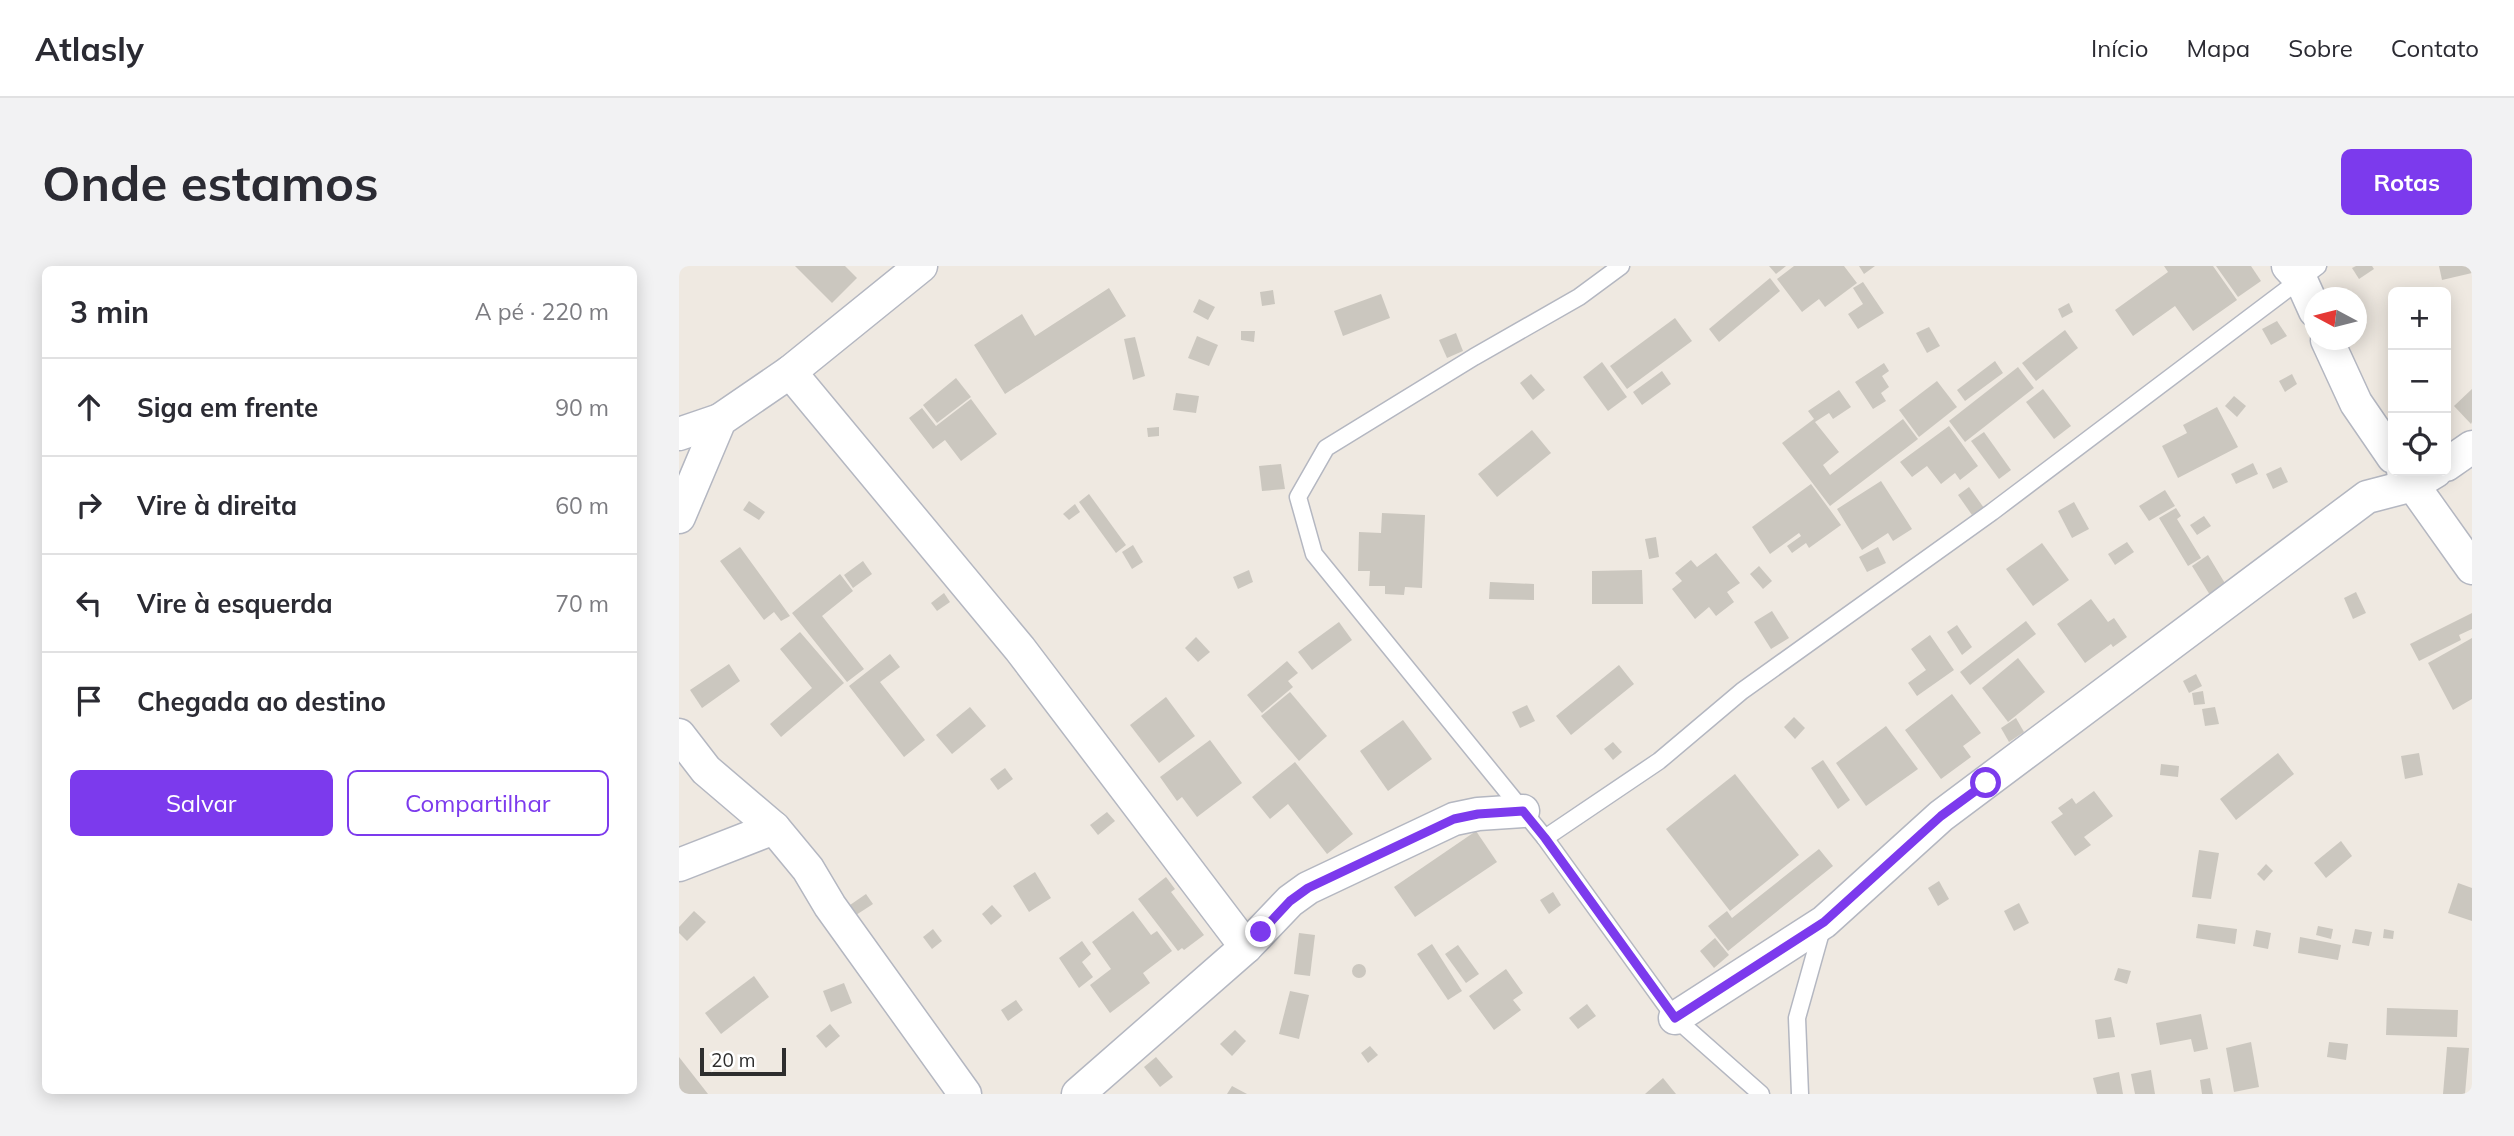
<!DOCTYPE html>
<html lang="pt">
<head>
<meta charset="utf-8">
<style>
  body { margin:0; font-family:Mulish,sans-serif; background:#f2f2f3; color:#2b2b33 }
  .controls { position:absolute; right:21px; top:21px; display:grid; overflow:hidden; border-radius:10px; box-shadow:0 4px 18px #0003 }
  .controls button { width:63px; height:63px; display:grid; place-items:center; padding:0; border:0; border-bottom:2px solid #e1e1e2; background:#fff; color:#2b2b33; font:35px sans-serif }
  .compass { position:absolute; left:1625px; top:21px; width:63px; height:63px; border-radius:50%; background:#fff; box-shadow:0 4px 18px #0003; rotate:277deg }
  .scale { position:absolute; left:21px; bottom:18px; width:86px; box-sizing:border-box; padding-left:7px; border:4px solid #2e2e2e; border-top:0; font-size:19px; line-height:24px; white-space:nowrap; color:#2e2e2e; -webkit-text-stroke:5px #fff; paint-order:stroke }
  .stop { position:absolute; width:21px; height:21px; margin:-16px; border:5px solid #7c3aed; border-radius:50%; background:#fff }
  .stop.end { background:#7c3aed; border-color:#fff; box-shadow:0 2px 7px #0008 }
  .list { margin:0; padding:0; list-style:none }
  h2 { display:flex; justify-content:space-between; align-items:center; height:91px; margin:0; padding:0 28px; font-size:30px }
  h2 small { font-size:23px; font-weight:400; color:#7c7c81 }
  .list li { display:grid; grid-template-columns:46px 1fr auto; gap:21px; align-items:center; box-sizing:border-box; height:98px; padding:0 28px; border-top:2px solid #e1e1e2 }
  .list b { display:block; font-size:26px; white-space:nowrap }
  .list em { font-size:23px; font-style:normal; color:#7c7c81 }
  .actions { display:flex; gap:14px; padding:21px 28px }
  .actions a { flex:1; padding:16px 0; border:2px solid #7c3aed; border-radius:10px; text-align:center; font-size:24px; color:#7c3aed }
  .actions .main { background:#7c3aed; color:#fff }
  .icon { flex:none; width:38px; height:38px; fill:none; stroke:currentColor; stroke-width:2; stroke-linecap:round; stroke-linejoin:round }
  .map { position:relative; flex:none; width:1793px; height:828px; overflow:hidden; border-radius:10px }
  header { display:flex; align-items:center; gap:42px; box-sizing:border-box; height:98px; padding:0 35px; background:#fff; border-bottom:2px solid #e1e1e2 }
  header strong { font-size:33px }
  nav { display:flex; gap:38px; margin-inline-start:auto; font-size:24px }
  .intro { display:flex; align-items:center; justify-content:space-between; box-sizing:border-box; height:168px; padding:0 42px }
  h1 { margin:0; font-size:49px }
  .button { padding:18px 32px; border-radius:10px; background:#7c3aed; color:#fff; font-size:24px; font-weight:700 }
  main { display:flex; gap:42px; padding:0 42px }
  aside { flex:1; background:#fff; border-radius:10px; box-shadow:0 4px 18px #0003 }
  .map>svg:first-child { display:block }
  .building { fill:#cbc7bf }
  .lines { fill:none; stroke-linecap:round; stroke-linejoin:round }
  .service-casing { stroke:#b4b7c1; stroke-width:19 }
  .minor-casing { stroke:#b4b7c1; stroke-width:35 }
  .service { stroke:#fff; stroke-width:16 }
  .minor { stroke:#fff; stroke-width:32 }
  .route { stroke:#7c3aed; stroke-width:9 }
</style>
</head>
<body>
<header>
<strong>Atlasly</strong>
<nav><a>Início</a><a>Mapa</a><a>Sobre</a><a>Contato</a></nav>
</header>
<div class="intro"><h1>Onde estamos</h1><a class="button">Rotas</a></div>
<main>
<aside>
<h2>3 min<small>A pé · 220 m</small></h2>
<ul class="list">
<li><svg class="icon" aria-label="ahead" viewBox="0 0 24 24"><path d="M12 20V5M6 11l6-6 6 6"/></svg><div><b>Siga em frente</b></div><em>90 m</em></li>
<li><svg class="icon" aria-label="right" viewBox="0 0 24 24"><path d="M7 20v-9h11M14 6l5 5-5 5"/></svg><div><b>Vire à direita</b></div><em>60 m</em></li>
<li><svg class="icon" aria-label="left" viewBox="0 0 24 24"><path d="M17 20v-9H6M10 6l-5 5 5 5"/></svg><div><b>Vire à esquerda</b></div><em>70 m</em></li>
<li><svg class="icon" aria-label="arrive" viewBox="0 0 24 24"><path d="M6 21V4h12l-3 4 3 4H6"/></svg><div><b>Chegada ao destino</b></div></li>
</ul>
<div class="actions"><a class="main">Salvar</a><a>Compartilhar</a></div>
</aside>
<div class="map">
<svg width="1793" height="828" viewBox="0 0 1793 828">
  <rect width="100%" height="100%" fill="#efe9e1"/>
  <g class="building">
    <path d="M116,0H166L178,12L153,37Z"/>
    <path d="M1090,0H1107L1097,8Z"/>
    <path d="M1115,0H1165L1178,17L1146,41L1140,33L1123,46L1098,13Z"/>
    <path d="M1180,0H1196L1185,8Z"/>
    <path d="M1485,0H1534L1558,34L1514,65L1496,40L1454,70L1436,44L1489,6Z"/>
    <path d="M1537,0H1572L1582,15L1559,31Z"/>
    <path d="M1677,0H1693L1695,3L1680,13L1673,2Z"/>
    <path d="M1760,0H1793V7L1763,14Z"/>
    <path d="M1091,12L1101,25L1040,76L1030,63Z"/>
    <path d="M1184,16L1205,47L1179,63L1169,48L1184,38L1174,22Z"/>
    <path d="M430,22L447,50L326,128L295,79L343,48L356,70Z"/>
    <path d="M594,24L596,38L583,40L581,26Z"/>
    <path d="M702,28L711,52L664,70L655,45Z"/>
    <path d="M520,33L536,41L529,54L514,46Z"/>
    <path d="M1390,37L1394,46L1383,52L1379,43Z"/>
    <path d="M996,52L1013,75L948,123L931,100Z"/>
    <path d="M1598,55L1608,70L1592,79L1583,63Z"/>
    <path d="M1250,61L1261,80L1248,87L1237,67Z"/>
    <path d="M1386,64L1399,82L1357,115L1343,97Z"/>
    <path d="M562,65H576L575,76L562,74Z"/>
    <path d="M777,67L784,85L768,92L760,74Z"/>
    <path d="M518,70L539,79L530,100L509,92Z"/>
    <path d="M456,71L466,110L454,114L445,73Z"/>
    <path d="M1316,95L1324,107L1286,135L1278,124Z"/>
    <path d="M923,96L948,131L929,145L904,111Z"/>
    <path d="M1205,97L1210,105L1203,110L1210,121L1202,127L1207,135L1194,143L1176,116Z"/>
    <path d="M1339,101L1355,122L1286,176L1270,155Z"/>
    <path d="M983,105L992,118L963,139L954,126Z"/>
    <path d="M852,108L866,124L854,134L841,117Z"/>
    <path d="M1613,108L1618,118L1606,126L1600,115Z"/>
    <path d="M277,112L292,131L258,157L244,139Z"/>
    <path d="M1258,115L1278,141L1240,171L1220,144Z"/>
    <path d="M1364,123L1392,160L1375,173L1347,136Z"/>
    <path d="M1793,123V156L1792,158L1775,140Z"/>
    <path d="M1160,124L1172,141L1154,153L1150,147L1136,156L1160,186L1144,199L1151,209L1224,153L1239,173L1151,240L1103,177L1135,153L1129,145Z"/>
    <path d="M497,127L520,130L517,147L494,144Z"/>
    <path d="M1555,130L1567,140L1558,151L1546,140Z"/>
    <path d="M292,133L318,168L282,195L266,174L254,183L230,152L243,142L257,160Z"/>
    <path d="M1538,141L1559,181L1499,212L1483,180L1508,167L1504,159Z"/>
    <path d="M1270,160L1299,200L1281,214L1276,207L1262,218L1248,200L1233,211L1221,196Z"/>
    <path d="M480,161V170L469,171L468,162Z"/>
    <path d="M853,164L872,187L818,231L799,208Z"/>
    <path d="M1305,166L1332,204L1320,213L1292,175Z"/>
    <path d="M1574,197L1579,208L1557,218L1552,208Z"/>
    <path d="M602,198L606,223L583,225L580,200Z"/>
    <path d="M1602,201L1609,216L1594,223L1587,208Z"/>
    <path d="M1202,215L1233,263L1214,275L1209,267L1183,284L1158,243Z"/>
    <path d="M1132,218L1162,259L1130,282L1127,277L1113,287L1108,280L1122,270L1120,267L1091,288L1073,261Z"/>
    <path d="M1290,221L1305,242L1293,249L1279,229Z"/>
    <path d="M1486,224L1496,240L1470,255L1460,240Z"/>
    <path d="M410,228L447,279L437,287L400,236Z"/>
    <path d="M70,235L86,246L80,254L64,244Z"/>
    <path d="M1395,236L1410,263L1393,272L1379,245Z"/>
    <path d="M396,238L401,246L390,254L384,248Z"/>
    <path d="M1497,242L1502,250L1498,253L1522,292L1509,300L1480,252Z"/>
    <path d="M703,247L746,249L743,322L726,321L725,329L706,328V320H690L691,305H679L680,266L702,267Z"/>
    <path d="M1525,250L1532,260L1518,269L1511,259Z"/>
    <path d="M977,271L980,291L970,293L966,273Z"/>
    <path d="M1448,276L1455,286L1436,299L1429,288Z"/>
    <path d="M1363,277L1390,314L1354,340L1327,303Z"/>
    <path d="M454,279L464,296L453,303L443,286Z"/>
    <path d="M61,281L111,350L102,355L95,346L85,354L41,295Z"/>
    <path d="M1199,281L1207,297L1188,306L1180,291Z"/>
    <path d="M1037,287L1061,317L1048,326L1055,336L1037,350L1030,341L1016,353L993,323L1003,315L996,307L1012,294L1018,301Z"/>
    <path d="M1529,289L1547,319L1531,329L1513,300Z"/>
    <path d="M184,295L193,308L174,322L165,309Z"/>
    <path d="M1080,300L1093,315L1084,323L1071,308Z"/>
    <path d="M570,304L574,316L559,323L554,311Z"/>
    <path d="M963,304L964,338H913V305Z"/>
    <path d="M161,308L174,325L143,350L185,403L168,416L113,347Z"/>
    <path d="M811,316L855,318V334L810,333Z"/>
    <path d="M1677,326L1687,347L1674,353L1665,332Z"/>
    <path d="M265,327L271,336L258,345L252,337Z"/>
    <path d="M1412,333L1429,356L1435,352L1448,371L1434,381L1432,378L1406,397L1378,358Z"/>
    <path d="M1093,345L1110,372L1092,383L1075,356Z"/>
    <path d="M1793,347V363L1780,369L1782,374L1740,395L1731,378Z"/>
    <path d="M1347,355L1357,368L1291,419L1281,406Z"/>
    <path d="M660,356L673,374L633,404L619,386Z"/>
    <path d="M1278,359L1293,381L1283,389L1268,366Z"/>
    <path d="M121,366L165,417L102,471L91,458L133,422L101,383Z"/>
    <path d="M1251,369L1275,404L1238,430L1229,417L1247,404L1232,383Z"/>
    <path d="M517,371L531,386L519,396L506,382Z"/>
    <path d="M1793,372V433L1774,444L1749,397Z"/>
    <path d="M211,388L221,401L201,416L246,474L225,491L170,420Z"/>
    <path d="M1339,392L1366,426L1329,456L1303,422Z"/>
    <path d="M608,395L619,407L609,415L614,421L583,447L568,429Z"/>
    <path d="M50,398L61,415L23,442L11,424Z"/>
    <path d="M940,399L955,418L892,469L877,450Z"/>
    <path d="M1517,408L1523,420L1510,427L1504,415Z"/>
    <path d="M1524,425L1526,438L1515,439L1513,427Z"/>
    <path d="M611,426L648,470L620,495L582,450Z"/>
    <path d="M1273,428L1302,467L1284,480L1292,491L1262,513L1226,464Z"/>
    <path d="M487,431L516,470L480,497L451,459Z"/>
    <path d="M848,439L856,455L841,462L833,446Z"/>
    <path d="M291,441L307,460L273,488L257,469Z"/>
    <path d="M1536,441L1540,458L1526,460L1523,443Z"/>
    <path d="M1115,451L1126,462L1116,473L1105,461Z"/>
    <path d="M1337,452L1345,466L1330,476L1322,462Z"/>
    <path d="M724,454L753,493L709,525L681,485Z"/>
    <path d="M1207,460L1239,503L1187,540L1157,497Z"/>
    <path d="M531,474L563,517L518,551L503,531L498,535L481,511Z"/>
    <path d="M934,476L943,486L934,494L925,483Z"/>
    <path d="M1599,487L1615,508L1557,554L1541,533Z"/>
    <path d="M1740,487L1744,509L1726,513L1722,490Z"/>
    <path d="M1144,494L1171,534L1159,543L1132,502Z"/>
    <path d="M616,496L674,568L648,588L609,538L591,553L573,531Z"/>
    <path d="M1482,498L1500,500L1499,511L1481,509Z"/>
    <path d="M326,502L334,513L319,524L311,513Z"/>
    <path d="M1056,508L1120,589L1051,645L987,563Z"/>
    <path d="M1415,525L1434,550L1405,571L1412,579L1396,590L1372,556L1384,548L1379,542L1393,532L1397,538Z"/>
    <path d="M428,546L436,555L419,569L411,559Z"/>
    <path d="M797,565L818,596L736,651L715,621Z"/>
    <path d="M1662,575L1673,590L1647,612L1635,597Z"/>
    <path d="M1140,583L1154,600L1049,685L1029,660L1048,645L1053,652Z"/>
    <path d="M1520,584L1540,587L1532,633L1513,631Z"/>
    <path d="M1587,598L1594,605L1585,615L1578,608Z"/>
    <path d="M356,606L372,632L350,646L334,620Z"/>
    <path d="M487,611L496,623L492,626L525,669L505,684L503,682L499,685L459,633Z"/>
    <path d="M1260,615L1270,633L1259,640L1249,622Z"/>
    <path d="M1779,617L1793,622V655L1769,647Z"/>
    <path d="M874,626L882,639L870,648L861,634Z"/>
    <path d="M187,628L194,638L177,649L171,639Z"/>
    <path d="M1340,637L1350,657L1335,665L1325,645Z"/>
    <path d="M313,639L323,650L312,659L303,648Z"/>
    <path d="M15,645L27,656L8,675L0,667V661Z"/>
    <path d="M454,645L472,669L478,665L493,685L464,707L471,717L431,747L411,719L432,703L413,676Z"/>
    <path d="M1519,658L1558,663L1556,678L1517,672Z"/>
    <path d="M1639,660L1654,663L1652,673L1637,669Z"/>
    <path d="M254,663L263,675L253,683L244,671Z"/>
    <path d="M1676,663L1693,666L1690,680L1673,677Z"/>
    <path d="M1705,663L1715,665L1714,673L1704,672Z"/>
    <path d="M1577,664L1592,667L1589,683L1574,680Z"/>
    <path d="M620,667L636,669L631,710L615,708Z"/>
    <path d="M1621,671L1662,679L1659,694L1619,687Z"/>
    <path d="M1036,672L1050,689L1035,702L1021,685Z"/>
    <path d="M403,675L412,688L403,696L414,711L400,722L380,692Z"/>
    <path d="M753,678L783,725L769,734L738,688Z"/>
    <path d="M779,679L800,708L787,717L766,688Z"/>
    <circle cx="680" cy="705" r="7"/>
    <path d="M1439,702L1452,705L1448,718L1435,714Z"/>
    <path d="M827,703L844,727L834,734L842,744L815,764L790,730Z"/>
    <path d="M75,710L90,731L42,768L26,747Z"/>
    <path d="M165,717L173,737L152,746L144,725Z"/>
    <path d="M611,725L630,729L620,773L600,768Z"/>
    <path d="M337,734L344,744L329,755L322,744Z"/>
    <path d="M908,738L917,750L899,763L890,752Z"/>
    <path d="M1708,742L1779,744L1778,771L1707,769Z"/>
    <path d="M1522,748L1529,783L1515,786L1512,773L1481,779L1477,757Z"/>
    <path d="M1432,751L1436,771L1419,773L1416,754Z"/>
    <path d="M151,758L161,770L147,782L137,770Z"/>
    <path d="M556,764L567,775L553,790L541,778Z"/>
    <path d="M1572,776L1580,821L1555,826L1547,782Z"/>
    <path d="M1650,776L1669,778L1667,794L1648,791Z"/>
    <path d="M691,780L699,789L689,797L682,787Z"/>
    <path d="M1768,781L1790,782L1786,828H1764Z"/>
    <path d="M0,791L29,828H0Z"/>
    <path d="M477,791L494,811L481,821L465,801Z"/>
    <path d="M1472,804L1476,828H1456L1452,808Z"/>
    <path d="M1440,806L1444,828H1418L1414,812Z"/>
    <path d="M984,812L997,828H966Z"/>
    <path d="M1531,812L1534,828H1523L1521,814Z"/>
    <path d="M553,820L568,828H548Z"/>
  </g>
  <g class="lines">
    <g class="service-casing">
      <g id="service">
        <path d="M942,0L900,31L795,91L647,182L619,231L635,288L866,572L996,752L1082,828"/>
        <path d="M866,572L980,495L1063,425L1313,246L1639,0"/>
        <path d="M1121,828L1118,752L1144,659"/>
      </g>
    </g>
    <g class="minor-casing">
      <g id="minor">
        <path d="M1609,0L1622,14L1636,45"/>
        <path d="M1648,74L1677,137L1714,191"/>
        <path d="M111,106L341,383L567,681"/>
        <path d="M0,168L41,154"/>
        <path d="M1767,199L1793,181"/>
        <path d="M1724,205L1793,302"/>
        <path d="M0,251L41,154L111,106L242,0"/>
        <path d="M0,469L27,504L95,562L129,603L151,640L286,828"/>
        <path d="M0,599L95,562"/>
        <path d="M996,752L1145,656L1262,550L1688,231L1734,219L1757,205"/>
        <path d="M399,828L567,681L611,635L629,622L775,553L799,548L844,545"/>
      </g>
    </g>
    <use href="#service" class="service"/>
    <use href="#minor" class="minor"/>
  </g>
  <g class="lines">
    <path class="route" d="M582,666L611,635L629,622L775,553L799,548L844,545L866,572L996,752L1145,656L1262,550L1307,517"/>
  </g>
</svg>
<div class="controls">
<button>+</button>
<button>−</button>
<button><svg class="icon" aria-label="locate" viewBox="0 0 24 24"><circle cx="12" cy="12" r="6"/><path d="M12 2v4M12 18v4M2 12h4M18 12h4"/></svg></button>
</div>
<svg class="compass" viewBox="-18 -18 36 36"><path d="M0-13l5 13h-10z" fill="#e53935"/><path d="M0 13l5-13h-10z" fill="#7c7c81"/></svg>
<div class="scale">20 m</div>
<div class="stop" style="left:1307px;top:517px"></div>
<div class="stop end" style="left:582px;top:666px"></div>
</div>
</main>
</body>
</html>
